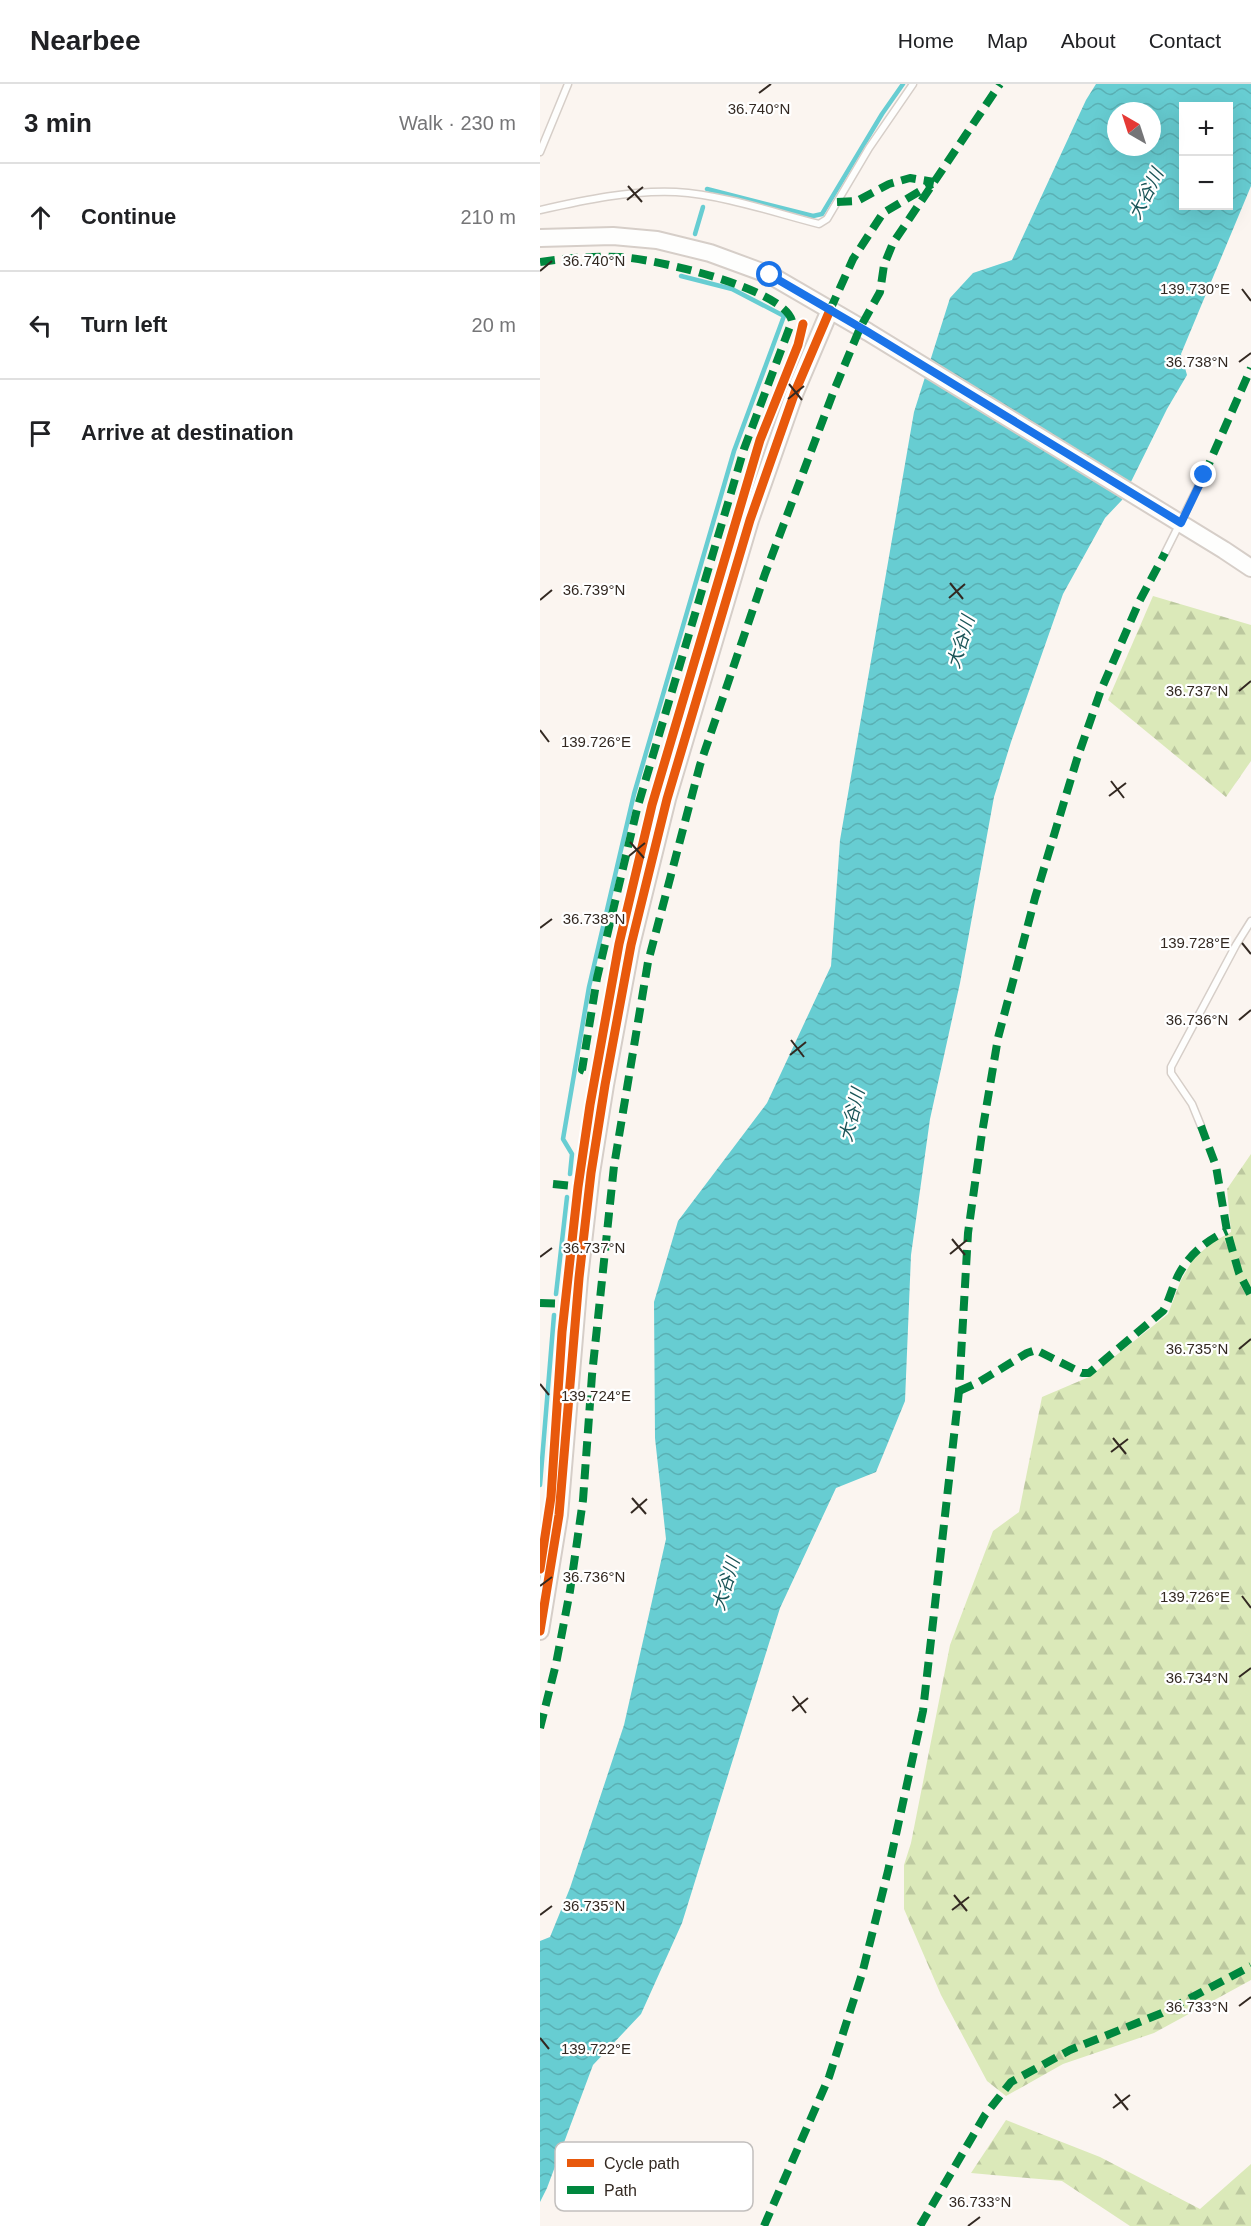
<!DOCTYPE html>
<html lang="en">
<head>
<meta charset="utf-8">
<style>
  body { margin:0; font-family:Arial,"Noto Sans JP",sans-serif; background:#f6f6f6; color:#202124 }
  .controls { position:absolute; right:18px; top:18px; display:grid; overflow:hidden; border-radius:0px; box-shadow:0 6px 24px #0002 }
  .controls button { width:54px; height:54px; display:grid; place-items:center; padding:0; border:0; border-bottom:2px solid #e0e0e0; background:#fff; color:#202124; font:30px sans-serif }
  .compass { position:absolute; left:567px; top:18px; width:54px; height:54px; border-radius:50%; background:#fff; box-shadow:0 6px 24px #0002; rotate:321deg }
  .stop { position:absolute; width:18px; height:18px; margin:-14px; border:4px solid #1a73e8; border-radius:50%; background:#fff }
  .stop.end { background:#1a73e8; border-color:#fff; box-shadow:0 2px 6px #0008 }
  .list { margin:0; padding:0; list-style:none }
  h2 { display:flex; justify-content:space-between; align-items:center; height:78px; margin:0; padding:0 24px; font-size:26px }
  h2 small { font-size:20px; font-weight:400; color:#757577 }
  .list li { display:grid; grid-template-columns:39px 1fr auto; gap:18px; align-items:center; box-sizing:border-box; height:108px; padding:0 24px; border-top:2px solid #e0e0e0 }
  .list b { display:block; font-size:22px; white-space:nowrap }
  .list em { font-size:20px; font-style:normal; color:#757577 }
  .icon { flex:none; width:33px; height:33px; fill:none; stroke:currentColor; stroke-width:2; stroke-linecap:round; stroke-linejoin:round }
  .map { position:relative; flex:none; width:711px; height:2142px; overflow:hidden }
  header { display:flex; align-items:center; gap:36px; box-sizing:border-box; height:84px; padding:0 30px; background:#fff; border-bottom:2px solid #e0e0e0 }
  header strong { font-size:28px }
  nav { display:flex; gap:33px; margin-inline-start:auto; font-size:21px }
  main { display:flex }
  aside { flex:1; background:#fff }
  .map>svg:first-child { display:block }
  .forest { fill:url(#forest-firs) }
  .water { fill:url(#water-waves); fill-rule:evenodd }
  .lines { fill:none; stroke-linecap:round; stroke-linejoin:round }
  .stream { stroke:#67cdd2; stroke-width:4.5 }
  .lane-casing { stroke:#d6cec8; stroke-width:9 }
  .secondary-casing { stroke:#d6cec8; stroke-width:20 }
  .lane { stroke:#fefefd; stroke-width:6 }
  .secondary { stroke:#fefefd; stroke-width:16 }
  .quiet { stroke:#00873e; stroke-width:8; stroke-dasharray:15 8; stroke-linecap:butt }
  .cycleway-casing { stroke:#fff; stroke-width:13 }
  .cycleway { stroke:#e8590c; stroke-width:9 }
  .route { stroke:#1a73e8; stroke-width:8 }
  .ticks { fill:none; stroke:#332922; stroke-width:2 }
  .labels { text-anchor:middle; stroke-width:4.5; stroke-linejoin:round; paint-order:stroke }
  .water-label { font-size:18px; font-style:italic; fill:#1b5558; stroke:#fff }
  .key { fill:#fff; stroke:#c2bfbd; stroke-width:1.5 }
  .key-label { font-size:16px; fill:#332922 }
  .ticks-label { font-size:15px; text-anchor:middle; fill:#332922; stroke:#fff; stroke-width:4.5; stroke-linejoin:round; paint-order:stroke }
</style>
</head>
<body>
<header>
<strong>Nearbee</strong>
<nav><a>Home</a><a>Map</a><a>About</a><a>Contact</a></nav>
</header>
<main>
<aside>
<h2>3 min<small>Walk · 230 m</small></h2>
<ul class="list">
<li><svg class="icon" aria-label="ahead" viewBox="0 0 24 24"><path d="M12 20V5M6 11l6-6 6 6"/></svg><div><b>Continue</b></div><em>210 m</em></li>
<li><svg class="icon" aria-label="left" viewBox="0 0 24 24"><path d="M17 20v-9H6M10 6l-5 5 5 5"/></svg><div><b>Turn left</b></div><em>20 m</em></li>
<li><svg class="icon" aria-label="arrive" viewBox="0 0 24 24"><path d="M6 21V4h12l-3 4 3 4H6"/></svg><div><b>Arrive at destination</b></div></li>
</ul>
</aside>
<div class="map">
<svg width="711" height="2142" viewBox="0 0 711 2142">
  <defs>
    <pattern id="forest-firs" width="22" height="20" patternUnits="userSpaceOnUse" patternTransform="scale(1.5)"><rect width="22" height="20" fill="#dbe9b9"/><path d="M5 1l3.5 6h-7zM16 11l3.5 6h-7z" fill="#bcc89f"/></pattern>
    <pattern id="water-waves" width="16" height="10" patternUnits="userSpaceOnUse" patternTransform="scale(1.5)"><rect width="16" height="10" fill="#67cdd2"/><path d="M0 5q4-4 8 0t8 0" fill="none" stroke="#5ab0b4"/></pattern>
  </defs>
  <rect width="100%" height="100%" fill="#fbf5f0"/>
  <g class="forest">
    <path d="M613,512L711,541V677L686,713L568,616Z"/>
    <path d="M711,1070V1896L614,1949L523,1980L466,2012L447,1997L401,1911L364,1825V1781L371,1759L410,1561L453,1447L479,1428L502,1313L549,1293L628,1230L641,1196L654,1174L673,1158L691,1148L687,1105Z"/>
    <path d="M466,2036L560,2073L660,2125L711,2080V2142H590L522,2097L431,2089Z"/>
  </g>
  <path class="water" d="M556,0H711V102L641,270L647,291L627,325L582,416L565,434L523,510L471,658L454,713L420,899L390,1035L371,1171L365,1317L336,1388L296,1404L240,1524L142,1839L101,1930L53,1981L7,2104L0,2118V1857L10,1853L30,1804L84,1641L126,1455L115,1354L114,1218L138,1137L227,1019L291,882L300,756L374,328L410,214L433,189L472,176L546,16ZM644,22H688V122H644ZM576,27H612V63H576Z"/>
  <g class="lines">
    <g class="stream">
      <path d="M167,105L273,132L282,130L342,30L363,0"/>
      <path d="M155,150L163,123"/>
      <path d="M30,1090L32,1070L23,1055L49,903L94,710L194,367L244,232L192,205L141,192"/>
      <path d="M16,1210L27,1113"/>
      <path d="M0,1401L14,1231"/>
    </g>
    <g class="lane-casing">
      <g id="lane">
        <path d="M0,68L28,0"/>
        <path d="M0,126C45,116 90,106 136,108C184,111 232,128 279,140L287,135L329,64L373,0"/>
        <path d="M625,469L664,391"/>
        <path d="M661,1042L652,1020L631,989V983L696,861L711,837"/>
      </g>
    </g>
    <g class="secondary-casing">
      <g id="secondary">
        <path d="M0,154L73,152L117,156L170,169L230,191L328,248L684,466L711,484"/>
        <path d="M0,1547L19,1431L39,1194L51,1089L65,1001L91,861L127,715L210,436L255,308L290,226"/>
      </g>
    </g>
    <use href="#lane" class="lane"/>
    <use href="#secondary" class="secondary"/>
    <g class="quiet">
      <path d="M297,118L317,117L349,100L370,94L394,98"/>
      <path d="M0,178C26,174 52,172 79,173C111,174 244,204 252,237L204,365L97,725L57,894L42,986L60,993"/>
      <path d="M290,226L313,175L343,129L392,100"/>
      <path d="M664,391L711,284"/>
      <path d="M661,1042L676,1082L687,1147L699,1189L711,1212"/>
      <path d="M13,1100L43,1103"/>
      <path d="M0,1219L31,1220"/>
      <path d="M419,1307L439,1298L487,1269L496,1266L542,1289H549L623,1227C629,1217 631,1207 636,1196C645,1174 666,1156 687,1147"/>
      <path d="M0,1644L16,1580L30,1507L43,1416L52,1291L74,1082L108,878L160,681L225,490L293,309L320,244L340,208L344,181L353,159L460,0"/>
      <path d="M224,2142L289,1993L322,1890L348,1787L383,1627L419,1307L428,1149L442,1049L458,954L495,814L537,675L561,606L599,518L625,469"/>
      <path d="M380,2142L445,2031L471,1998L530,1966L622,1929L711,1882"/>
    </g>
    <g class="cycleway-casing">
      <g id="cycleway">
        <path d="M0,1485L11,1413L22,1248L38,1103L50,1021L79,860L112,721L220,356L258,261L263,240"/>
        <path d="M0,1547L19,1431L39,1194L51,1089L65,1001L91,861L127,715L210,436L255,308L290,226"/>
      </g>
    </g>
    <use href="#cycleway" class="cycleway"/>
  </g>
  <g class="lines">
    <path class="route" d="M230,191L328,248L641,439L664,391"/>
  </g>
  <path class="ticks" d="M219,9L231,0M88,102L102,118M87,116L103,103M0,187L12,177M702,205L711,217M699,278L711,269M249,300L262,316M248,315L264,302M410,499L423,515M409,514L425,500M0,516L12,506M699,607L711,597M0,646L9,658M571,697L584,714M569,712L586,699M90,758L104,774M89,772L105,759M0,844L12,835M702,859L711,870M699,936L711,926M251,956L264,973M250,971L266,958M412,1155L425,1171M410,1170L427,1156M0,1173L12,1164M699,1265L711,1255M0,1300L9,1311M573,1354L586,1370M571,1368L588,1355M92,1414L106,1430M91,1429L107,1415M0,1502L12,1493M702,1512L711,1524M699,1593L711,1584M253,1612L266,1629M252,1627L268,1614M414,1811L427,1827M412,1826L429,1813M0,1831L12,1822M699,1922L711,1913M0,1954L9,1965M575,2010L588,2026M573,2024L590,2011M428,2142L440,2133"/>
  <g class="labels">
    <g class="water-label">
      <text transform="translate(606 110) rotate(-63)" y="6">大谷川</text>
      <text transform="translate(421 558) rotate(-73)" y="6">大谷川</text>
      <text transform="translate(312 1031) rotate(-76)" y="6">大谷川</text>
      <text transform="translate(186 1500) rotate(-73)" y="6">大谷川</text>
    </g>
  </g>
  <rect x="15" y="2058" width="198" height="69" rx="9" class="key"/>
  <rect x="27" y="2075" width="27" height="8" fill="#e8590c"/>
  <rect x="27" y="2102" width="27" height="8" fill="#00873e"/>
  <g class="key-label">
    <text x="64" y="2085">Cycle path</text>
    <text x="64" y="2112">Path</text>
  </g>
  <g class="ticks-label">
    <text x="219" y="30">36.740°N</text>
    <text x="54" y="182">36.740°N</text>
    <text x="655" y="210">139.730°E</text>
    <text x="657" y="283">36.738°N</text>
    <text x="54" y="511">36.739°N</text>
    <text x="657" y="612">36.737°N</text>
    <text x="56" y="663">139.726°E</text>
    <text x="54" y="840">36.738°N</text>
    <text x="655" y="864">139.728°E</text>
    <text x="657" y="941">36.736°N</text>
    <text x="54" y="1169">36.737°N</text>
    <text x="657" y="1270">36.735°N</text>
    <text x="56" y="1317">139.724°E</text>
    <text x="54" y="1498">36.736°N</text>
    <text x="655" y="1518">139.726°E</text>
    <text x="657" y="1599">36.734°N</text>
    <text x="54" y="1827">36.735°N</text>
    <text x="657" y="1928">36.733°N</text>
    <text x="56" y="1970">139.722°E</text>
    <text x="440" y="2123">36.733°N</text>
  </g>
</svg>
<div class="controls">
<button>+</button>
<button>−</button>
</div>
<svg class="compass" viewBox="-18 -18 36 36"><path d="M0-13l5 13h-10z" fill="#e53935"/><path d="M0 13l5-13h-10z" fill="#757577"/></svg>
<div class="stop" style="left:230px;top:191px"></div>
<div class="stop end" style="left:664px;top:391px"></div>
</div>
</main>
</body>
</html>
